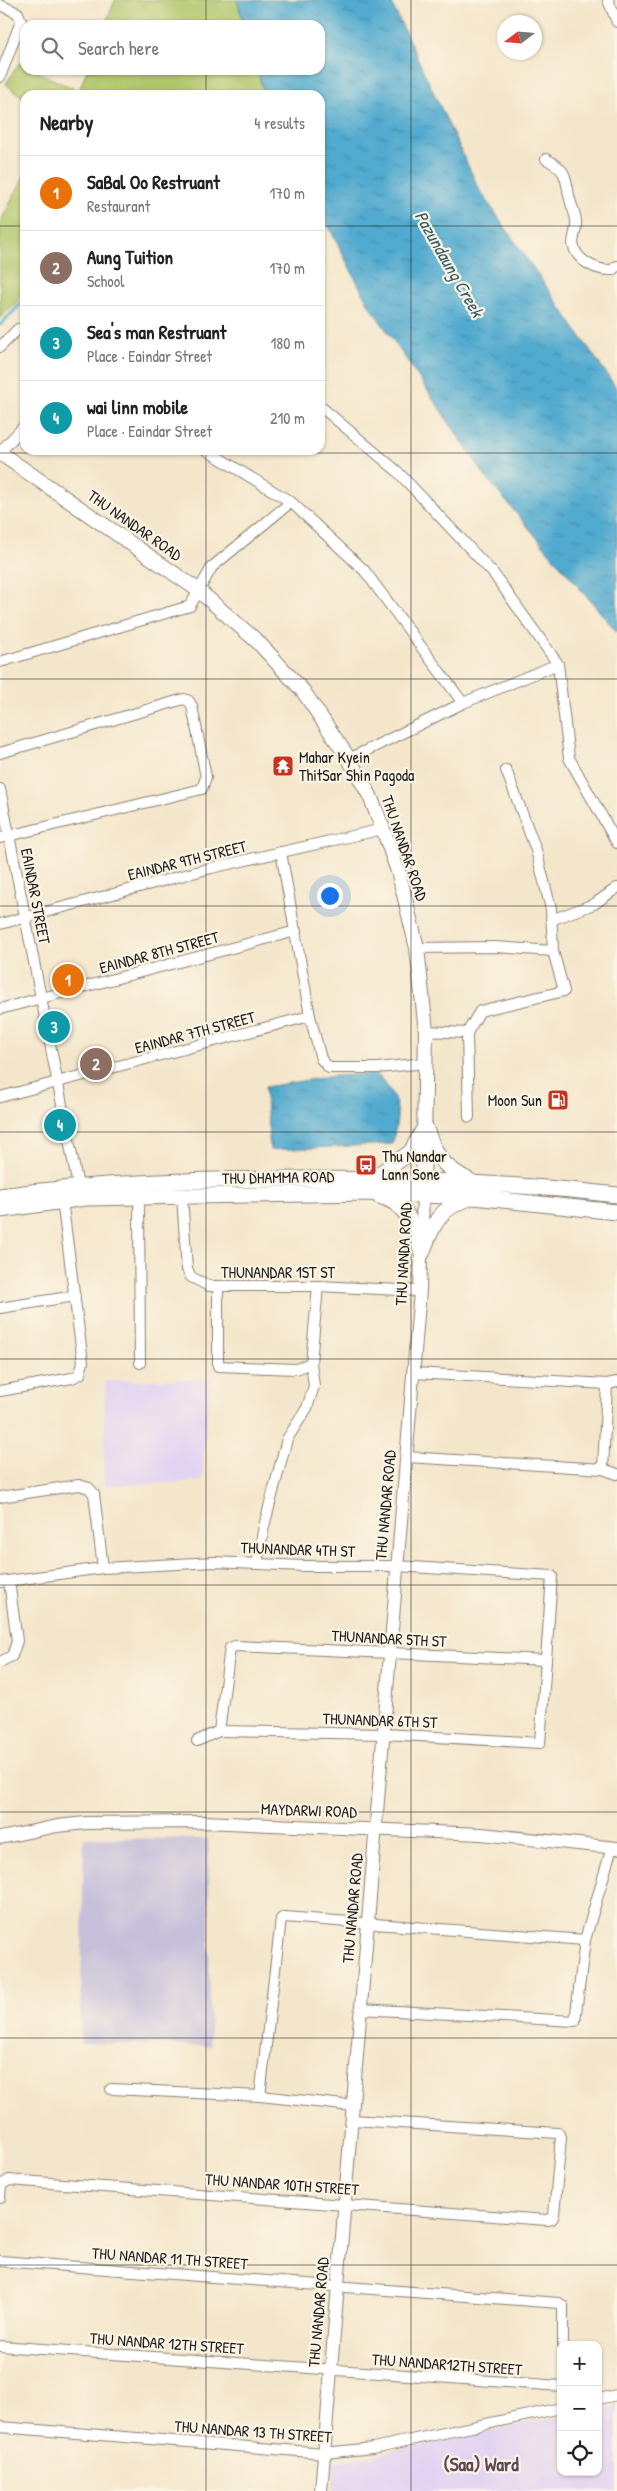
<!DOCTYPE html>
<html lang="en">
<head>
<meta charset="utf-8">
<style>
  body { margin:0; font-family:"Patrick Hand",sans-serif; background:#f6f6f6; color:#222 }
  .controls { position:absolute; right:15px; bottom:15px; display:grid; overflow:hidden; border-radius:10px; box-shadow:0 1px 4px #0004 }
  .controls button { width:45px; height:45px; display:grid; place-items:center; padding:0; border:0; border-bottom:1px solid #e0e0e0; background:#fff; color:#222; font:25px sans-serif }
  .compass { position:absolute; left:497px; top:15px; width:45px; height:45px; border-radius:50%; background:#fff; box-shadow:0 1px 4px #0004; rotate:254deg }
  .you { position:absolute; left:329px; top:895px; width:18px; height:18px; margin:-12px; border:4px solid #fff; border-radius:50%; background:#1a73e8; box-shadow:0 0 0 8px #1a73e833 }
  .badge { display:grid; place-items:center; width:32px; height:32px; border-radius:50%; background:#d93025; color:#fff; font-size:16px; font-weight:700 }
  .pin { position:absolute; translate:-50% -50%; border:2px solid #fff; box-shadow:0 1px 5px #0006 }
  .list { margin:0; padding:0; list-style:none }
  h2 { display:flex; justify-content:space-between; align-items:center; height:65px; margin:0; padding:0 20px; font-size:21px }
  h2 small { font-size:16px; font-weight:400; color:#767676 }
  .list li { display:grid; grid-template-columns:32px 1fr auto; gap:15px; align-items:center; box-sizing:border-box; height:75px; padding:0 20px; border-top:1px solid #e0e0e0 }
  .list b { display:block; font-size:19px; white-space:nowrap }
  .list p { margin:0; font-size:16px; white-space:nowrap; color:#767676 }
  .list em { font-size:16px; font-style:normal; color:#767676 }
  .icon { flex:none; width:28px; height:28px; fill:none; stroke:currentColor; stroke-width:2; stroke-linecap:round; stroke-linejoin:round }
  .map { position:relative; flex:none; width:617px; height:2491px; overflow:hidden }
  .search { position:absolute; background:#fff; box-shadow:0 1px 4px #0004; left:20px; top:20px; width:305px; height:55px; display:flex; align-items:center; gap:12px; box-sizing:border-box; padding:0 18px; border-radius:15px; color:#767676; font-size:19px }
  .panel { position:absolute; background:#fff; box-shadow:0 1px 4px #0004; left:20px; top:90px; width:305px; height:365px; border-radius:15px }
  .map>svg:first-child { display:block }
  .built { fill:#e3d3f2 }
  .industrial { fill:#c6c0da }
  .green { fill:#b1c66b; stroke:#667144 }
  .water { fill:url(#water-ripples); stroke:#366376 }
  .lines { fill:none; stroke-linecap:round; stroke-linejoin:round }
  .stream { stroke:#51aacf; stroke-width:3 }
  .minor-casing { stroke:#888174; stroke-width:12 }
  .tertiary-casing { stroke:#888174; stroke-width:14 }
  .secondary-casing { stroke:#888174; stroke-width:16 }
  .primary-casing { stroke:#888174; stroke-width:17 }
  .minor { stroke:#fff; stroke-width:10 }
  .tertiary { stroke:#fff; stroke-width:12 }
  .secondary { stroke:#fff; stroke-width:14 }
  .primary { stroke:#fff; stroke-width:15 }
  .grid { fill:none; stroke:#1c1c1c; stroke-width:1; stroke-opacity:0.55 }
  .labels { text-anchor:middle; stroke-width:4.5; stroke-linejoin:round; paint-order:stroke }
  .street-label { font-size:16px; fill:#1c1c1c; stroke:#fcf5e5 }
  .poi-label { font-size:16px; fill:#1c1c1c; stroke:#fcf5e5; text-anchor:start }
  .water-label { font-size:18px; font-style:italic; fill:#345c6d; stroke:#fcf5e5 }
  .quarter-label { font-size:19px; font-weight:bold; fill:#614758; stroke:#fcf5e5 }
</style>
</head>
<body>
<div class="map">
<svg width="617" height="2491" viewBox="0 0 617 2491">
  <defs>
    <pattern id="water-ripples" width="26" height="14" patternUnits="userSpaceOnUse" patternTransform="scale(1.25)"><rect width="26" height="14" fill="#51aacf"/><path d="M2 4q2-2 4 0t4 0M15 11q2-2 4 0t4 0" fill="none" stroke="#428aa7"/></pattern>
  </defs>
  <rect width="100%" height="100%" fill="#fcf5e5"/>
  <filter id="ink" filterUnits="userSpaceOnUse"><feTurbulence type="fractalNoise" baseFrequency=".02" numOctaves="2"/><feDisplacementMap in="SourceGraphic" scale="10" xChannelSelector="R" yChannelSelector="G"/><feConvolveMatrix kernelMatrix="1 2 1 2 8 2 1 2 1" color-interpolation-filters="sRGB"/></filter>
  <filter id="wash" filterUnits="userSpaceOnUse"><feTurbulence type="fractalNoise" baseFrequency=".0096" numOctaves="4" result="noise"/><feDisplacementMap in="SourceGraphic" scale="20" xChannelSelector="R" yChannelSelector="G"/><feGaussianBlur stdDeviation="1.12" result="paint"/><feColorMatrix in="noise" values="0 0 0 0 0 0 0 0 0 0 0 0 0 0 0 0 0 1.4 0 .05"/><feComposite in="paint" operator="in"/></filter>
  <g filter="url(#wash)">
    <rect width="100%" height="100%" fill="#f4e6cb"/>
    <g class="built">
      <path d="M210,1379L202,1481L104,1486L105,1381Z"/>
      <path d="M617,2405V2491H334L333,2463L561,2416V2472H598V2409Z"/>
    </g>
    <path class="industrial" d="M84,1838L209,1839L210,2046L80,2043Z"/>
    <g class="green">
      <path d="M115,0H237L244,25H105Z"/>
      <path d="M19,63L25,66V70H33L79,91L87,70H257L265,95H25V99L6,84Z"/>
      <path d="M25,174V289L19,300L0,318V223Z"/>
    </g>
    <g class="water">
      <path d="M237,0H390L480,191L617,389V632L488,480L368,303L320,210V95H265L257,70H320V25H244Z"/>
      <path d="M377,1074C401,1101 400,1111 392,1144L270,1150L265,1087L333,1076Z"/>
    </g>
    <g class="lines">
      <path class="stream" d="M0,325L25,300"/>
    </g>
  </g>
  <g filter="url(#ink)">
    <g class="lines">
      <g class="minor-casing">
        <g id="minor">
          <path d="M608,0L617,22"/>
          <path d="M0,5L18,13L21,21L0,77"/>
          <path d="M546,159C571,172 564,180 571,203C573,210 577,217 576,225C576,232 573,237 573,244C576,261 597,271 612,270L617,266"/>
          <path d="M0,347L18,329"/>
          <path d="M320,406L397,471L493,573L558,664L569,758L617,843"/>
          <path d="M206,450L291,502L364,570L463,703"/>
          <path d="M0,452L25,425"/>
          <path d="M0,662L190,606L212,567L291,502"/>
          <path d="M0,753L184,699L189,701L192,706L206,777L202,789L0,838"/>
          <path d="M349,759L463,703L558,664"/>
          <path d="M0,789L78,1186"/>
          <path d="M281,852L310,1016L321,1059L329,1068H378L424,1063"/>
          <path d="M551,920L594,904L617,888"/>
          <path d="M0,924L211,868L383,829"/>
          <path d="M417,948L496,947L553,951"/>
          <path d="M0,1009L296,931"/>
          <path d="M426,1031L467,1033"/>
          <path d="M0,1097L310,1016"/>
          <path d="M469,1117L467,1033L480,1011L564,991L553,951L551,909L536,850L506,770"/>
          <path d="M182,1196L187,1269L191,1277L209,1286H318L420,1291"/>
          <path d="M139,1198L140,1363"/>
          <path d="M218,1286V1366L296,1369L311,1363"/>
          <path d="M0,1308L75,1296"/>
          <path d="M414,1373L607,1384L617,1382"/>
          <path d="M0,1391L72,1378L80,1374L83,1362L62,1200"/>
          <path d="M407,1457L603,1469L617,1474"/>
          <path d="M603,1469L607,1384"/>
          <path d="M0,1497L79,1485L89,1488L94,1494L103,1568"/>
          <path d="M257,1563L264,1526L287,1439L307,1408L314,1386L311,1363L318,1286"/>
          <path d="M0,1582L103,1568L214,1562L304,1566H397L552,1576L540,1743L384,1734L219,1731"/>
          <path d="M0,1662L12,1656L17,1641L9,1581"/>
          <path d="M197,1741L219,1731L230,1648L235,1646L546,1660"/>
          <path d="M361,2009L575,2021L585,1940L612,1847"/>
          <path d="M111,2089L260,2096L353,2106"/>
          <path d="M260,2096L281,1919L284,1917L585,1940"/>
          <path d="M0,2198L1,2185L9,2180L547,2220L552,2219L554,2215L561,2137L558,2133L352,2120"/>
          <path d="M0,2261L559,2303L563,2306V2345"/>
          <path d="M0,2346L561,2386"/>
          <path d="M598,2399L617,2395"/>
          <path d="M0,2427L324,2453L373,2448L561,2408"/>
        </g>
      </g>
      <g class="tertiary-casing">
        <g id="tertiary">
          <path d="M0,1838L57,1826L86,1823L204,1822L481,1834L617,1848"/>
          <path d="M321,2491L420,1291L423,1194"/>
        </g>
      </g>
      <g class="secondary-casing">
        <path id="secondary" d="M0,453L198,590L258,642L303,691L349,759L370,796L383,829L399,874L417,948L426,1031L423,1191"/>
      </g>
      <g class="primary-casing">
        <g id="primary">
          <path d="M425,1127C436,1156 441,1166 470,1181"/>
          <path d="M372,1179L411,1152L425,1127"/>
          <path d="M0,1196C102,1182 203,1179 306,1179C410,1179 514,1183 617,1195"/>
          <path d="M379,1196C410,1204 412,1227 422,1253"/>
          <path d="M0,1210L85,1198L368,1193L474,1197L617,1212"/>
          <path d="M422,1253C433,1225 438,1208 470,1198"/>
        </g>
      </g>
      <use href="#minor" class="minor"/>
      <use href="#tertiary" class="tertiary"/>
      <use href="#secondary" class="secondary"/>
      <use href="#primary" class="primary"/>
    </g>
  </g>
  <path class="grid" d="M206,0V25M411,0V2491M206,70V95M0,226H25M320,226H617M206,450V2491M0,453H617M0,679H617M0,906H617M0,1132H617M0,1359H617M0,1585H617M0,1812H617M0,2038H617M0,2265H617"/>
  <defs>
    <g id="temple-square" transform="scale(1.125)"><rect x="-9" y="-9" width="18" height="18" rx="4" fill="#c8321e" stroke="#fcf5e5"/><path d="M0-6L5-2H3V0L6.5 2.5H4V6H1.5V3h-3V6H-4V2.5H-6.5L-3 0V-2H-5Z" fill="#fff"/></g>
    <g id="fuel-square" transform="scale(1.125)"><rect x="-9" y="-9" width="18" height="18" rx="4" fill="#c8321e" stroke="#fcf5e5"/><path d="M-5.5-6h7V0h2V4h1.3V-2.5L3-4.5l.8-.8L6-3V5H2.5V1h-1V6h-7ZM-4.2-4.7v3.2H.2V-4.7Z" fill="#fff"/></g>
    <g id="bus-square" transform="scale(1.125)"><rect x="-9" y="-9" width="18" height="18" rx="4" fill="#c8321e" stroke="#fcf5e5"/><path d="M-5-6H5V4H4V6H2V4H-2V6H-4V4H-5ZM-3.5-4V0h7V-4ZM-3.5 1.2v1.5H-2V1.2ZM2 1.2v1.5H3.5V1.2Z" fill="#fff"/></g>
  </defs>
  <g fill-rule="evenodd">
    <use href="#temple-square" x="283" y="766"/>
    <use href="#fuel-square" x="558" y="1100"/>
    <use href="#bus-square" x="366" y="1165"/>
  </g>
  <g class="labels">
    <g class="street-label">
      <text transform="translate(135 525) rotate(35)" y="6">THU NANDAR ROAD</text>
      <text transform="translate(405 848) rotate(71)" y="6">THU NANDAR ROAD</text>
      <text transform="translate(187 860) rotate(-14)" y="6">EAINDAR 9TH STREET</text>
      <text transform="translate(36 896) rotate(79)" y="6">EAINDAR STREET</text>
      <text transform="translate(159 952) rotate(-15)" y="6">EAINDAR 8TH STREET</text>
      <text transform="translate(195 1032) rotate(-15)" y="6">EAINDAR 7TH STREET</text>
      <text transform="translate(278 1177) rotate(-1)" y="6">THU DHAMMA ROAD</text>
      <text transform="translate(403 1254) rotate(-87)" y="6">THU NANDA ROAD</text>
      <text x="278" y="1278">THUNANDAR 1ST ST</text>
      <text transform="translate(385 1505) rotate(-85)" y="6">THU NANDAR ROAD</text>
      <text transform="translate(298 1549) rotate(2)" y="6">THUNANDAR 4TH ST</text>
      <text transform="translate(389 1638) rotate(3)" y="6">THUNANDAR 5TH ST</text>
      <text transform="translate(380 1720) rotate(2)" y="6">THUNANDAR 6TH ST</text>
      <text transform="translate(309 1810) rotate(2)" y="6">MAYDARWI ROAD</text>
      <text transform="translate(352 1908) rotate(-85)" y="6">THU NANDAR ROAD</text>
      <text transform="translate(282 2184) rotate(4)" y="6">THU NANDAR 10TH STREET</text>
      <text transform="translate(170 2258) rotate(4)" y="6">THU NANDAR 11 TH STREET</text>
      <text transform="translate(318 2312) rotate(-85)" y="6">THU NANDAR ROAD</text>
      <text transform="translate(167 2343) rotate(4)" y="6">THU NANDAR 12TH STREET</text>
      <text transform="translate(447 2364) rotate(4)" y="6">THU NANDAR12TH STREET</text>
      <text transform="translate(253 2431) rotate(4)" y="6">THU NANDAR 13 TH STREET</text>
    </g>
    <g class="poi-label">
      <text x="299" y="763">Mahar Kyein<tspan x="299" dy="18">ThitSar Shin Pagoda</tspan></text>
      <text x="542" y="1106" text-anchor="end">Moon Sun</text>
      <text x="382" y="1162">Thu Nandar<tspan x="382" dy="18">Lann Sone</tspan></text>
    </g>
    <g class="water-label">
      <text transform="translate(449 264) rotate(60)" y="6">Pazundaung Creek</text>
    </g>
    <g class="quarter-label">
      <text x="481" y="2471">(Saa) Ward</text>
    </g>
  </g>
</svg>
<div class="controls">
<button>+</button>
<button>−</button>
<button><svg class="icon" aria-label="locate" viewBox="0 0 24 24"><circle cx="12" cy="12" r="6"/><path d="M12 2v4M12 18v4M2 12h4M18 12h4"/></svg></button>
</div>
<svg class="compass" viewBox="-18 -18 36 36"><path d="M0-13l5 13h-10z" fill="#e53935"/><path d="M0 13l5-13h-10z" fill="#767676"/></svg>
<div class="you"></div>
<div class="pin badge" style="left:68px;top:980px;background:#e8710a">1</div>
<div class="pin badge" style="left:96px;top:1064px;background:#8d6e63">2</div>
<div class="pin badge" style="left:54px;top:1027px;background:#0f9aa8">3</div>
<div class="pin badge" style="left:60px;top:1125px;background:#0f9aa8">4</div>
<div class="search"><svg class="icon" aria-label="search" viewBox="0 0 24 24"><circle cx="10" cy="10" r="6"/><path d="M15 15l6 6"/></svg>Search here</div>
<section class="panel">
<h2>Nearby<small>4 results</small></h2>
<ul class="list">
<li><span class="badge" style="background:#e8710a">1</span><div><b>SaBal Oo Restruant</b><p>Restaurant</p></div><em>170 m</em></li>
<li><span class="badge" style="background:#8d6e63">2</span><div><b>Aung Tuition</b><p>School</p></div><em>170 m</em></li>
<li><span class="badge" style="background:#0f9aa8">3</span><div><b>Sea's man Restruant</b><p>Place · Eaindar Street</p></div><em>180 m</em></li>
<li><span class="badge" style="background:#0f9aa8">4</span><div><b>wai linn mobile</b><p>Place · Eaindar Street</p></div><em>210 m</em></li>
</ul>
</section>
</div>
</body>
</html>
